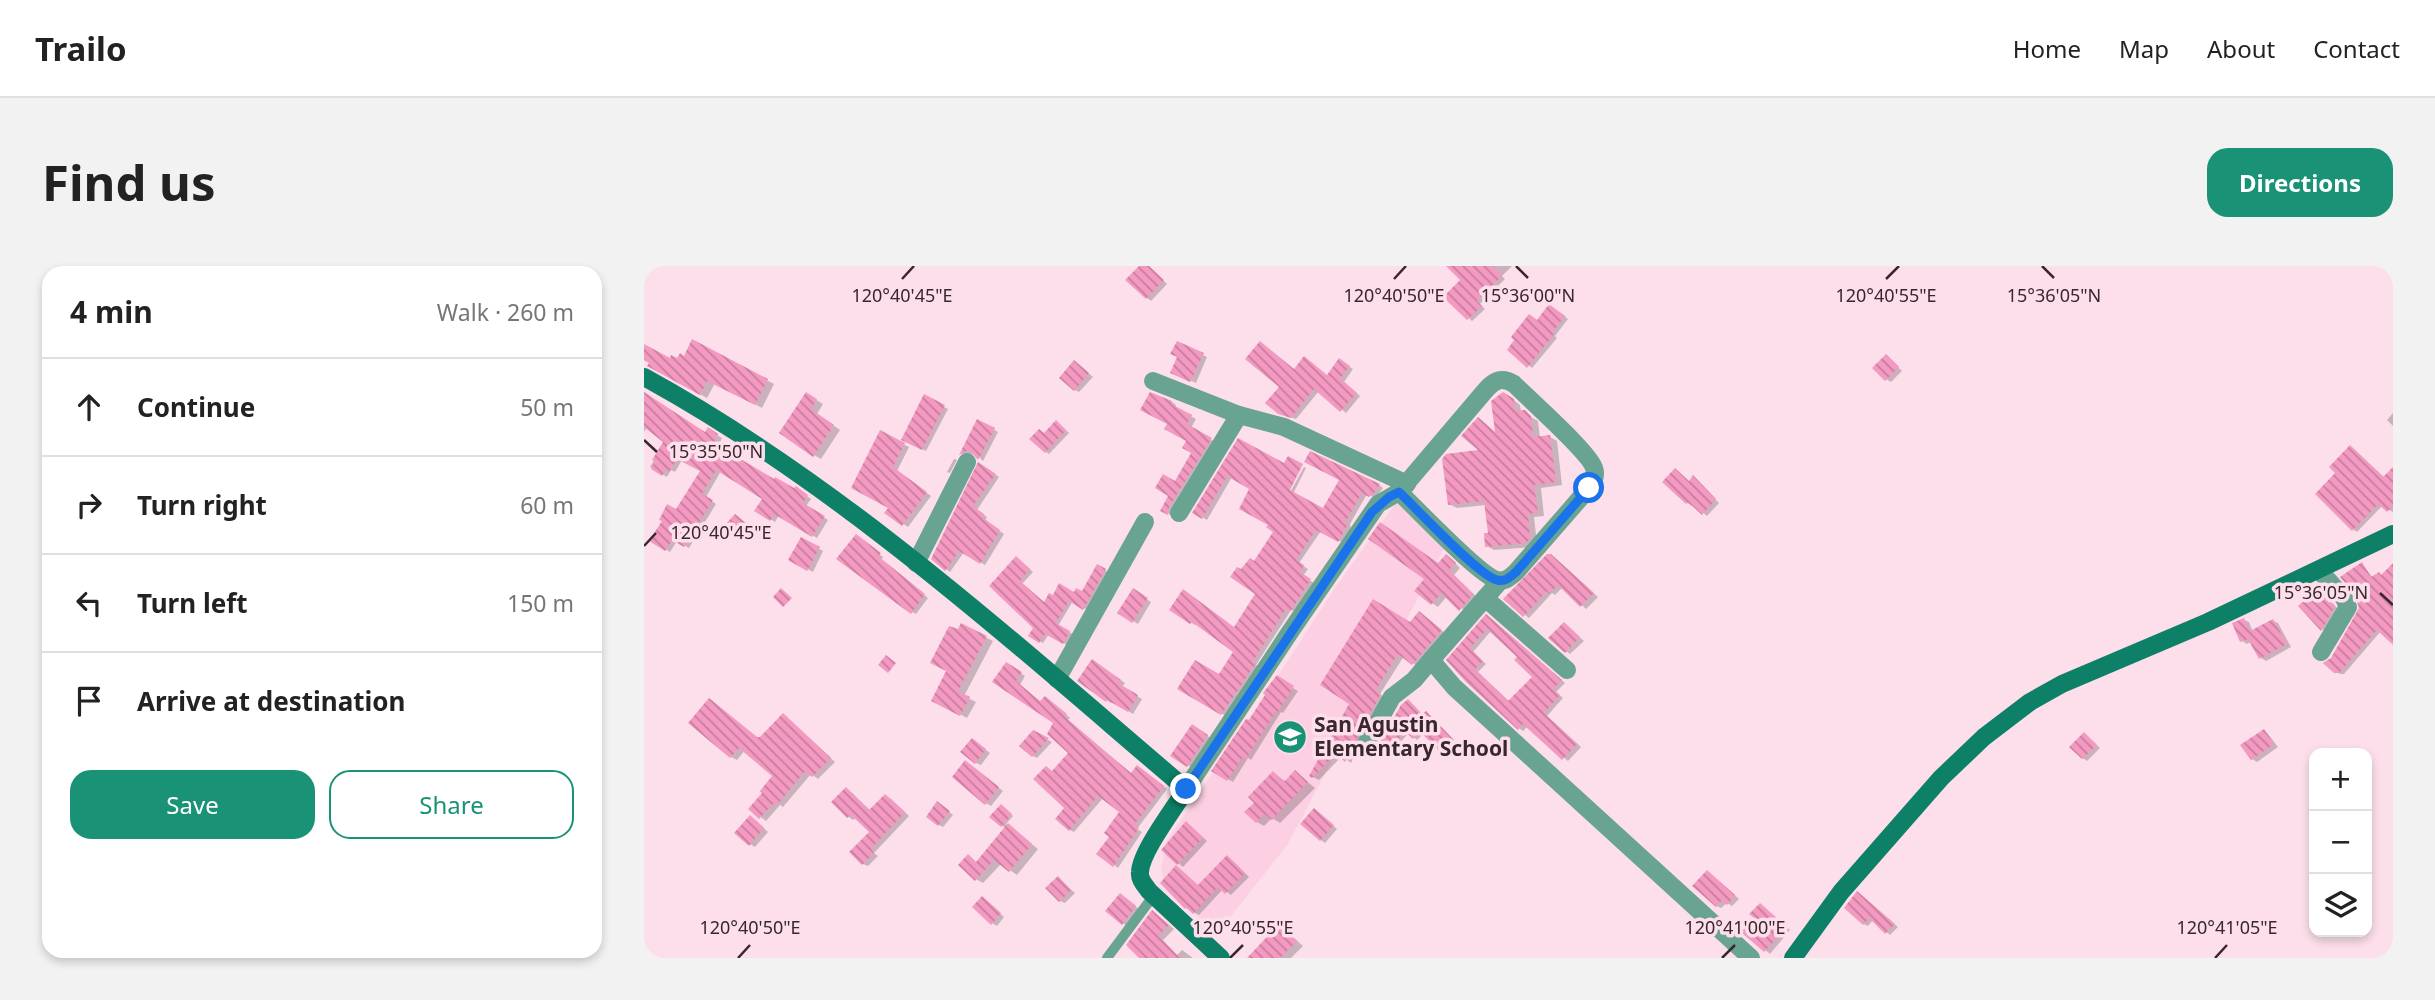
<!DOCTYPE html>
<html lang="en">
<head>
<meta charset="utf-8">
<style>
  body { margin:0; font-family:"Noto Sans",sans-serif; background:#f2f2f2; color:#222 }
  .controls { position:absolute; right:21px; bottom:21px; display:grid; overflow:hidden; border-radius:14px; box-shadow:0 4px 10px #0003 }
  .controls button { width:63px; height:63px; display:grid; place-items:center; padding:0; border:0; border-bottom:2px solid #e0e0e0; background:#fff; color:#222; font:35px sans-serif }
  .stop { position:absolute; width:21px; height:21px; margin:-16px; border:5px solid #1a73e8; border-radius:50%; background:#fff }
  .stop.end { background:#1a73e8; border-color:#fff; box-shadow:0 2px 7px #0008 }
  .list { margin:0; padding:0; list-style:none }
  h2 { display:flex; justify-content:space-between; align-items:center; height:91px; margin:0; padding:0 28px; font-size:30px }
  h2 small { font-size:23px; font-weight:400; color:#767676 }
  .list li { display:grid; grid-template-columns:46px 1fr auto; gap:21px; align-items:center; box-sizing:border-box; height:98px; padding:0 28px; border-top:2px solid #e0e0e0 }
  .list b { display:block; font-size:26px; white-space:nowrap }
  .list em { font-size:23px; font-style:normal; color:#767676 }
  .actions { display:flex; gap:14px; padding:21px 28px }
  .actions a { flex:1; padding:16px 0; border:2px solid #1a9276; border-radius:21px; text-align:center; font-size:24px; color:#1a9276 }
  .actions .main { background:#1a9276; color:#fff }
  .icon { flex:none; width:38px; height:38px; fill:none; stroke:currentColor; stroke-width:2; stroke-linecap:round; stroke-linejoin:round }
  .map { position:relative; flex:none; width:1749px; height:692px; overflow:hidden; border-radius:21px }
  header { display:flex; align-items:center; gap:42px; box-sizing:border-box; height:98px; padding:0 35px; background:#fff; border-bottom:2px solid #e0e0e0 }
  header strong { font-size:33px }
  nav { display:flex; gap:38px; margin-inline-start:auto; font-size:24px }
  .intro { display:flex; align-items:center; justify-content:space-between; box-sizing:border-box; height:168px; padding:0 42px }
  h1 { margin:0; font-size:49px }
  .button { padding:18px 32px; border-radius:21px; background:#1a9276; color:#fff; font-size:24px; font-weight:700 }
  main { display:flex; gap:42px; padding:0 42px }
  aside { flex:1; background:#fff; border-radius:21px; box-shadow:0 4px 10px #0003 }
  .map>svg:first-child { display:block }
  .built { fill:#fcd0e2 }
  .shadow { fill:#0003; fill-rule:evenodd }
  .building { fill:url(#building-back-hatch); fill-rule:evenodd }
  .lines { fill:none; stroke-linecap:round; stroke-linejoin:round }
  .lane { stroke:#69a391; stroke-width:10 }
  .street { stroke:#69a391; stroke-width:18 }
  .secondary { stroke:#0d8067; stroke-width:18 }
  .route { stroke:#1a73e8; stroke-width:9 }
  .ticks { fill:none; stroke:#38272e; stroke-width:2.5 }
  .labels { text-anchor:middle; stroke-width:7; stroke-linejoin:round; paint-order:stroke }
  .poi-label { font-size:21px; font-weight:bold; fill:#38272e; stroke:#fcdfea; text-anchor:start }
  .ticks-label { font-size:18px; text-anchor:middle; fill:#38272e; stroke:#fcdfea; stroke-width:7; stroke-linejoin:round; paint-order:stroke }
</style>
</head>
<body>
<header>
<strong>Trailo</strong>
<nav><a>Home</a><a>Map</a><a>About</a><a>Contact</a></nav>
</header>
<div class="intro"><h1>Find us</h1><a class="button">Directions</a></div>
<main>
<aside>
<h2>4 min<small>Walk · 260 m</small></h2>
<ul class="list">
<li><svg class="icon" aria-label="ahead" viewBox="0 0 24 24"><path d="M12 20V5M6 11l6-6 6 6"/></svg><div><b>Continue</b></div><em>50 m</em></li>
<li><svg class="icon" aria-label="right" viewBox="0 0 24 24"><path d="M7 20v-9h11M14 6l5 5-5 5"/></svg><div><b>Turn right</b></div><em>60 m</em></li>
<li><svg class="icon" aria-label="left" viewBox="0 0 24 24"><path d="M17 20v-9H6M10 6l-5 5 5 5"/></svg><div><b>Turn left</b></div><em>150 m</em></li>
<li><svg class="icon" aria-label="arrive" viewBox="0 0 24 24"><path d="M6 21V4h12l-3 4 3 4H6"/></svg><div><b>Arrive at destination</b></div></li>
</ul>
<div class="actions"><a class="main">Save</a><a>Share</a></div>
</aside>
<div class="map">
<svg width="1749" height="692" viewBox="0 0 1749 692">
  <defs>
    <pattern id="building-back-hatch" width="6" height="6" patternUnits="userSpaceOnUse" patternTransform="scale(1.75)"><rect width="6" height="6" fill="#f499c1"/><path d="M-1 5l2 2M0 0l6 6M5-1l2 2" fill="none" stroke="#c77d9d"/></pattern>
  </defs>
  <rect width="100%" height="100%" fill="#fcdfea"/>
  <path class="built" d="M751,238H758L804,275L644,578L575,665L543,643L521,620L517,603L522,576L630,416L689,325Z"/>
  <g class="shadow">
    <path d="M497,0H505L523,18L507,35L503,32Z"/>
    <path d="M804,0H868L858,10L861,13L836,38L841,43L828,55L802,31L818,14Z"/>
    <path d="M909,42L924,53L911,70L913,72L888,102L865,84Z"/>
    <path d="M49,75L130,118L118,142L71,117L63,132L6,100L8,96L0,92V83L26,94H34L41,92Z"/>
    <path d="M559,89L563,91L552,117L533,109L535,91Z"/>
    <path d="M1246,93L1258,105L1247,116L1242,113Z"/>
    <path d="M700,97L709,103L700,116L716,130L702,147L675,125L652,153L640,149L651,104L684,110Z"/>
    <path d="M435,99L449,111L435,126L431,124Z"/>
    <path d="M0,128L62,168L64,164L78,172L74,181L131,215L151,225H156L167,233L162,240L184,254L173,272L135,249L131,256L113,245L120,232L77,205L62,231L72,238L45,282L33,275L26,286L7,275L33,245L58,205L38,194L31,206L27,204L23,211L6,201L22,175L3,161L0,166Z"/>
    <path d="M163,128L179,138L173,148L196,164L177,193L170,189Z"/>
    <path d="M506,128L528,136L532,139L531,142L552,153L547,162L571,176L529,250L518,244L549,187L544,175L525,158Z"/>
    <path d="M281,131L304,143L282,185L260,173Z"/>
    <path d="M867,132L876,139L877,146L894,155L896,172L906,171L913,175L918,219L897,222L900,250L890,251L893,277L889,281L850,284L843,280L846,268L842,239L813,242L805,238L838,186L841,158L853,168Z"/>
    <path d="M1749,147V160L1743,154Z"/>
    <path d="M334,155L354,166L339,195L331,187L321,190L317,188Z"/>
    <path d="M413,156L425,167L405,188L402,186L401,168Z"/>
    <path d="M237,167L265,181L253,205L287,230L264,261L243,247L247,241Z"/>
    <path d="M595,174L643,232L660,201L662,202L649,228L680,244L735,219L739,222L731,232L723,228L706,258L707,263L699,277L677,265L655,297L664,303L659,310L670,317L651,346L647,344L612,399L615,400L582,450L536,422L575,411L592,385L553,357L551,359L527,344L591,363L613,328L598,305L611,297L632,266L608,222L588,211L563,254L551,247Z"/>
    <path d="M1710,183L1741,212L1749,203V246L1738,240L1713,266L1709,263L1694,207Z"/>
    <path d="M310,193L313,194L306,207L303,206Z"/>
    <path d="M335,198L355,211L333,244L343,251L341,255L360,268L341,299L320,286L306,306L302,303Z"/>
    <path d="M1050,212L1075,237L1063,250L1049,238L1048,240L1043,237L1046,216Z"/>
    <path d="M216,272L239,291L237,294L284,332L272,348L268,346Z"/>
    <path d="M157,273L179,285L169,306L147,294Z"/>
    <path d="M912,293L954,331L942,343L919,321L911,329L908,327L885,352L881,349Z"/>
    <path d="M375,294L389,306L378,318L401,337L438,328L453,300L464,306L443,344L429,335L414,360L429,368L423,379L405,368L399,377L386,370L391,362L347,320Z"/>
    <path d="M808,294L816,302L810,309L834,332L822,346L803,330L794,341L788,337L783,313L795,299Z"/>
    <path d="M1718,298L1729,312L1735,308L1739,310L1737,365L1700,408H1696L1691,405L1688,393L1717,343Z"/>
    <path d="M1675,323L1695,344L1682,366L1678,363Z"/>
    <path d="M489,325L507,336L494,358L476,347Z"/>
    <path d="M781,351L802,368L774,401L760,390L736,428L741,432L707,497L698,490L675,514L669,511L667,509L767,358Z"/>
    <path d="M847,353L921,417L912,426L919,432L903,450L937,481L924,495L884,460L879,465L875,462L804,394ZM847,365L875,391L890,411L866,436L834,406L842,398L829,386Z"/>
    <path d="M1600,354L1605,356L1609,366L1629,355L1634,357L1647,381L1622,395L1617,392L1608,375L1603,378L1598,375Z"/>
    <path d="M921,358L940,375L926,388L922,385Z"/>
    <path d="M318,359L349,375L320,430L332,436L323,452L289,434L305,405Z"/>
    <path d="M363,398L381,410L376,419L397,437L417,444L426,452L424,454L488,508L498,504L523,523L493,563L498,566L474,602L454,587L467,571L478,545L459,532L430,566L426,564L422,542L409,506L427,487L412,457L350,416Z"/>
    <path d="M453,398L481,417L478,421L498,433L489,448L468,435L467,437L463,434Z"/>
    <path d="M631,412L654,425L639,447L637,446L607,494L604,492L589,516L570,505L623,428Z"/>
    <path d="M66,434L114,473L139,449L191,496L174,513L167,508L139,541L136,539L122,555L106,543L120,527L130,510L101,484L93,494L87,491L46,457Z"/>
    <path d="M767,437L779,450L785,449L812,477L803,487L780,467L773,474L765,467L747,486L744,484Z"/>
    <path d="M549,460L568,473L548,502L529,489Z"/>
    <path d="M1620,465L1624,468L1634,481L1613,496L1608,493Z"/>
    <path d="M389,466L408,476L393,492L389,490Z"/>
    <path d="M1440,468L1456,482L1443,495L1439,492Z"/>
    <path d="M333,477L346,487L337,499L332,497Z"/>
    <path d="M326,499L359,525L347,540L342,537Z"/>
    <path d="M651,506L671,522L636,557L628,552L620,560L613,556L612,537L630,507L642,516Z"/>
    <path d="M207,526L227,545L246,532L265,550L230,587L234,590L224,600L219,598L227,566L212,551L209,554L205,551Z"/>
    <path d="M298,540L309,549L299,561L295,559Z"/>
    <path d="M359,541L369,550L362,558L394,583L373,609L357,598L339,617L332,613L324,591L333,597L362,562L358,560Z"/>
    <path d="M675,547L693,563L681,577L677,574Z"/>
    <path d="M111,554L124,566L111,581L106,578Z"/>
    <path d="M547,560L563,575L539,601L519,584Z"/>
    <path d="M588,594L605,611L587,629L579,623L555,649L542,642L518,617L555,621Z"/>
    <path d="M1068,609L1095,633L1088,640L1083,637L1077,642L1073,640Z"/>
    <path d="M414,612L431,627L421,637L416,635Z"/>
    <path d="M1217,629L1254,661L1246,669L1229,654L1224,660L1220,658Z"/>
    <path d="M481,632L496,644L484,661L463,645Z"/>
    <path d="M343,635L360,651L353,660L348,657Z"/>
    <path d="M1120,642L1146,664L1126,688L1100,666Z"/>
    <path d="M509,646L530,663L519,674L533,689L538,684L549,692H498Z"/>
    <path d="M636,660L659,680L647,692H605Z"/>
  </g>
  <g class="building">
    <path d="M495,0H505L520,14L502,33L481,14Z"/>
    <path d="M802,0H849L858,10L833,35L838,40L823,54L799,31L816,14Z"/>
    <path d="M905,38L921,50L908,67L910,68L883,102L863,84L870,74L867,71L885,48L893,54Z"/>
    <path d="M48,73L124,113L111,139L63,115L56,129L3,100L5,97L0,94V78L26,92L27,89L33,92L36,87L40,90Z"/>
    <path d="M533,75L560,87L546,116L526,107L533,91L526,88Z"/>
    <path d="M616,75L650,103L660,90L683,109L695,92L706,100L696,112L713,127L696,146L670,123L647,152L634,148L621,137L635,121L601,93Z"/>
    <path d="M1242,88L1255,101L1241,115L1228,102Z"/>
    <path d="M430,94L445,107L430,125L415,112Z"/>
    <path d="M0,126L61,166L64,161L74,168L70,177L130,213L131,211L150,222L152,220L164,229L159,237L181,250L168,271L130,248L126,255L110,245L118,233L72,204L58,228L69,234L40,281L28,274L21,285L5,275L18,255L15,254L23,238L32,243L56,205L33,193L26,205L22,203L18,210L7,203L11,196L8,194L19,176L0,161Z"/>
    <path d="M162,126L173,133L167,143L190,159L169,191L135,167Z"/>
    <path d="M506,126L528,135L527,138L548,149L543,158L568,172L525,241L524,249L516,245L524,230L511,222L519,208L531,215L547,187L538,182L542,175L520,163L523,158L496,144Z"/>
    <path d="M859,126L870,133L871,145L881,144L887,150L889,171L906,169L912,216L890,219L894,247L884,248L886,273L882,277L841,281L840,267H844L840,235L804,239L798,193L802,188L834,184L817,170L834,151L851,166L847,135Z"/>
    <path d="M280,128L301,139L278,184L257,174Z"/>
    <path d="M333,153L351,162L334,194L327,186L322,185L315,189Z"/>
    <path d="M412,154L422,164L401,187L385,173L395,163L400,167Z"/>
    <path d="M236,164L261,177L249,201L283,226L258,260L240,247L244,242L207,222Z"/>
    <path d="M594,172L640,197L644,190L659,198L646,224L679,242L695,214L660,196L666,185L736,218L731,226L725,231L718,227L702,255L703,260L694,276L672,264L652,294L660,299L656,306L667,313L646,346L642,343L609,395L612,397L577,449L533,423L551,394L575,408L589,386L548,356L546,358L525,344L539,323L590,361L611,328L586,311L593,301L597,303L606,292L610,295L629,266L622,261L624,259L595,243L605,223L583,210L558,253L548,247Z"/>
    <path d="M1706,179L1739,211L1749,201V240L1743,246L1734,238L1708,265L1671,228L1691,207L1685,201Z"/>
    <path d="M334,196L352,208L329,240L340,248L338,251L356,264L336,298L315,285L301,305L287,293Z"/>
    <path d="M1031,202L1045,215L1049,209L1072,233L1058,249L1044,236L1042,238L1018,216Z"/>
    <path d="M91,248L102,257L92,268L81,259Z"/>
    <path d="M736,256L794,297L802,288L812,297L805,304L829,328L815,345L797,327L787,339L770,325L780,313L724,273Z"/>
    <path d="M212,268L237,287L234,290L281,328L267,348L192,293Z"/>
    <path d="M157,271L176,281L163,305L144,294Z"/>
    <path d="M903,288H907L950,327L936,341L914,319L905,328L903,325L879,351L859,333Z"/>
    <path d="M372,290L386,303L376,315L400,336L405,327L409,329L415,317L430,326L432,322L438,325L453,298L462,303L439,344L425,335L412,357L426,365L419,378L401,368L395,377L384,370L389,362L345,320Z"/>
    <path d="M1718,296L1727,311L1735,306L1737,309L1749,297V379L1733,364L1695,407H1690L1679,397L1687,392L1715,342L1710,327L1696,311Z"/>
    <path d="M1675,321L1691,340L1677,365L1654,340Z"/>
    <path d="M137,322L148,332L139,341L129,331Z"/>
    <path d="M489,322L504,332L488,357L473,347Z"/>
    <path d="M729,333L766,356L775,345L798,364L768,399L754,388L732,424L737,427L701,496L692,488L668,512L665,510L705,438L676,419Z"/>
    <path d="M842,348L918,414L909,423L916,429L900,447L933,478L918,494L879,458L874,464L822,416L802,394ZM843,363L873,391L870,394L888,411L864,435L831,403L839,395L826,382Z"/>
    <path d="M1600,352L1606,365L1629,353L1643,378L1615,393L1604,373L1596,376L1588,357Z"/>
    <path d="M920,356L936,371L921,387L904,372Z"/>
    <path d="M317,357L343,370L314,425L326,431L316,450L287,435L302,405L286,397L305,360L314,363Z"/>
    <path d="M242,389L252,397L244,407L234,399Z"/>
    <path d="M448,393L477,414L474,417L494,429L484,446L463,434L462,436L433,415Z"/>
    <path d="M362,396L378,406L372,415L396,435L401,430L423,448L421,451L464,488L487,507L493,499L520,520L490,559L495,562L469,601L452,588L465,571L460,567L475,546L454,530L425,565L411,553L420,542L389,513L402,500L408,505L424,487L403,468L409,457L348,416Z"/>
    <path d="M633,409L650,420L634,446L632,445L602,493L599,491L583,515L567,505L602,453L605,454L621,429L619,427Z"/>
    <path d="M65,432L113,471H116L139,447L187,492L168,511L161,505L133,539L130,537L115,553L104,543L118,527L116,525L128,510L95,482L86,492L44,457Z"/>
    <path d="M764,433L778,448L782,445L810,474L798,487L776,466L769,473L761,466L743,486L735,478L757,439Z"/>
    <path d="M548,458L564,469L543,501L526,490Z"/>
    <path d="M1620,463L1630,478L1607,494L1596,479Z"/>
    <path d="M389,464L405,472L388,491L375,480Z"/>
    <path d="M1440,466L1453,479L1438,493L1425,481Z"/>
    <path d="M328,472L342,483L331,498L316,486Z"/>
    <path d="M321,494L355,521L341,539L308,511Z"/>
    <path d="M651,504L664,516L628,554L621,548L612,557L600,546L610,537L604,531L629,505L640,516Z"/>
    <path d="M202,521L225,544L241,528L261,546L227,583L230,587L218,599L205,586L225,566L207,549L203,552L187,536Z"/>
    <path d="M293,535L306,545L294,560L282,551Z"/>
    <path d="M357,538L368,548L357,561L345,551Z"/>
    <path d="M670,542L690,559L676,575L656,558Z"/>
    <path d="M106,549L120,562L105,580L90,567Z"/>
    <path d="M542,555L559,572L533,599L517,584Z"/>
    <path d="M364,557L388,578L365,606L350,594L331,615L314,599L324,588L332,596Z"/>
    <path d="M583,589L601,607L581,628L574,621L549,648L542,641L541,643L516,617L532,599L554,619Z"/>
    <path d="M1063,604L1091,629L1083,639L1078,634L1072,641L1048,620Z"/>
    <path d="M414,610L427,624L415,636L401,622Z"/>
    <path d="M1213,625L1251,658L1241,668L1225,652L1219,659L1200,642Z"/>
    <path d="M476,627L492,640L478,659L461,645Z"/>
    <path d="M338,630L357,647L347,659L328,641Z"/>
    <path d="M1116,637L1143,661L1120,686L1097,666L1110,652L1105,648Z"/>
    <path d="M508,644L525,659L514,670L536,692H495L482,679Z"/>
    <path d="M635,658L653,675L636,692H603Z"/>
  </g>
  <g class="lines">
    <path class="lane" d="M463,692L510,629"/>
    <g class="street">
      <path d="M509,115L595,149"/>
      <path d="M535,247L595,149L640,161L763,218"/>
      <path d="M272,297L323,196"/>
      <path d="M1675,304L1700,332L1704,341L1677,386"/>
      <path d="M856,315L787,394L810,421L1107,692"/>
      <path d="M841,332L923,404"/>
      <path d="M413,413L501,256"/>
      <path d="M719,483L748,431L770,414L787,394"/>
      <path d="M542,523L646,366L734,238L755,226C772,242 836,310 853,314C862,316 866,311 872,306L945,222C949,216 953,210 950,202C946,187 885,133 870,118C857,110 849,115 840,126L755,226"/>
    </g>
    <g class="secondary">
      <path d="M0,111C199,220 370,377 542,523C531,542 497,585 496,606C495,614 501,619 505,625L577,692"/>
      <path d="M1149,692L1197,626L1297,512L1340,471L1386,436L1418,418L1564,356L1749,268"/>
    </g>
  </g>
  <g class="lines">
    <path class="route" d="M542,523L728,246L745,231L755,226C772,242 835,310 853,314C862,316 866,311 872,306L945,222"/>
  </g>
  <path class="ticks" d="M872,0L884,12M1398,0L1410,12M258,13L270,0M750,13L762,0M1242,13L1255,0M0,174L13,186M0,280L12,267M1736,327L1749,339M94,692L106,679M586,692L599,679M1078,692L1091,679M1571,692L1583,679"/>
  <defs>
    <g id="school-disc" transform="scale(1.75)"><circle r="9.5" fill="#1a9276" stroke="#fcdfea"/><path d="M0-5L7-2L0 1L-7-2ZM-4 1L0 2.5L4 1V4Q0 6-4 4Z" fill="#fff"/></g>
  </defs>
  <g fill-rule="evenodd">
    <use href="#school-disc" x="646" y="471"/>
  </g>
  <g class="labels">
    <g class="poi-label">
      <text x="670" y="466">San Agustin<tspan x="670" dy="24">Elementary School</tspan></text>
    </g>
  </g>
  <g class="ticks-label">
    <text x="1410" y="36">15°36'05"N</text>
    <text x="884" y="36">15°36'00"N</text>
    <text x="258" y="36">120°40'45"E</text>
    <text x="750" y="36">120°40'50"E</text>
    <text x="1242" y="36">120°40'55"E</text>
    <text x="72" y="192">15°35'50"N</text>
    <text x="77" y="273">120°40'45"E</text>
    <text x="1677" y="333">15°36'05"N</text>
    <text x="106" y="668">120°40'50"E</text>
    <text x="599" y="668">120°40'55"E</text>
    <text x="1091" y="668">120°41'00"E</text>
    <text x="1583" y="668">120°41'05"E</text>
  </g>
</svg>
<div class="controls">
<button>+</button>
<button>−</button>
<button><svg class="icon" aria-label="layers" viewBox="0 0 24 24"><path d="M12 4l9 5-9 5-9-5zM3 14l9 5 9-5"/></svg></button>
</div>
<div class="stop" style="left:945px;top:222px"></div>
<div class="stop end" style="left:542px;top:523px"></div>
</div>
</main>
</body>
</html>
